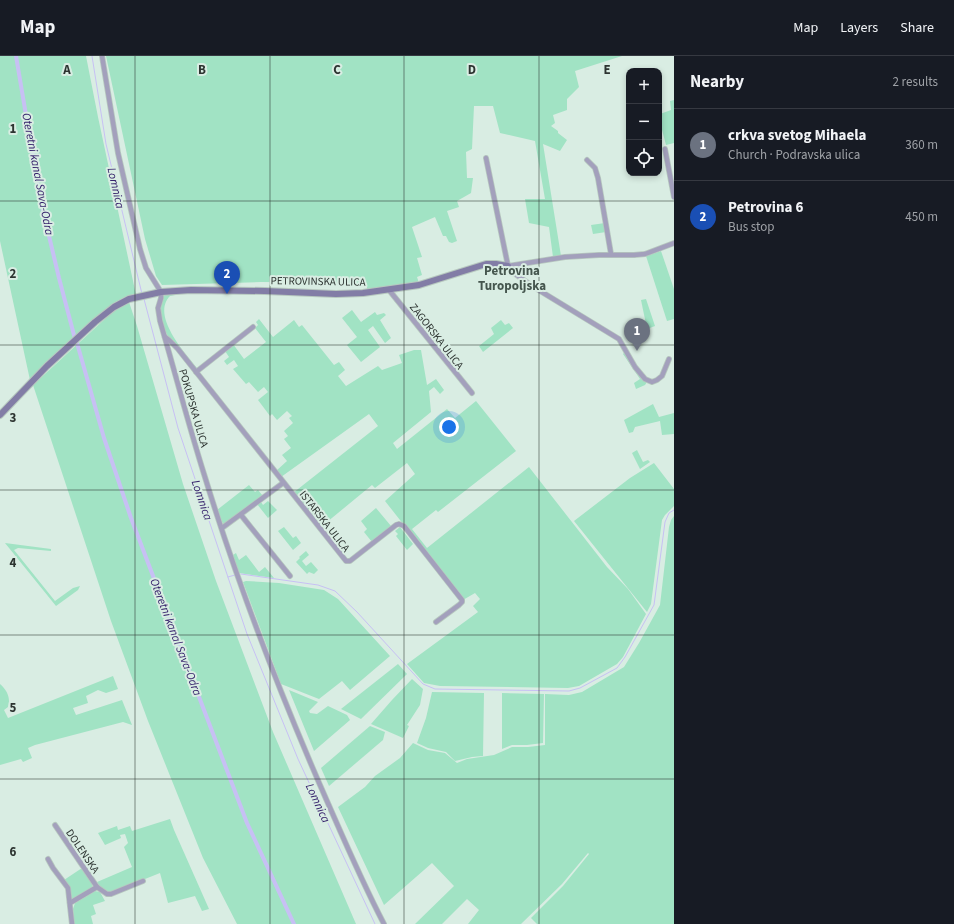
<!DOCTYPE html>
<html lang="en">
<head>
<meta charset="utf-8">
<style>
  body { margin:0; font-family:"Source Sans 3",sans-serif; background:#242831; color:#f1f3f6 }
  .controls { position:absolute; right:12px; top:12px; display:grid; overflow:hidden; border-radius:8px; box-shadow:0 2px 6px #0003 }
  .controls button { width:36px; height:36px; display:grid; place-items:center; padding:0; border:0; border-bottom:1px solid #363941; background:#171b24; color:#f1f3f6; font:20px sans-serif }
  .you { position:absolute; left:449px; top:371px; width:14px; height:14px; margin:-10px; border:3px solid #fff; border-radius:50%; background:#1a73e8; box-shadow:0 0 0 6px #1a73e833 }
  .badge { display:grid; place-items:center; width:26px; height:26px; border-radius:50%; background:#b2a5dd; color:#fff; font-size:13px; font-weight:700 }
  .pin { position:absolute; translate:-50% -33px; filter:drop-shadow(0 1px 2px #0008) }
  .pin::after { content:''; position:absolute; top:21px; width:14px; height:12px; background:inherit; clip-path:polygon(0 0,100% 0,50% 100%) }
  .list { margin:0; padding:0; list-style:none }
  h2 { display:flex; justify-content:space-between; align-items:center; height:52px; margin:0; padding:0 16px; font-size:17px }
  h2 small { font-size:13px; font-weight:400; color:#9ea1a6 }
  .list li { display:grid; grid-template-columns:26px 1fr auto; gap:12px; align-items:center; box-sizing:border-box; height:72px; padding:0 16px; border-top:1px solid #363941 }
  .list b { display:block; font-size:15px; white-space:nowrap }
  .list p { margin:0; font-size:13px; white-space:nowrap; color:#9ea1a6 }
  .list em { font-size:13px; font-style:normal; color:#9ea1a6 }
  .icon { flex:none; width:22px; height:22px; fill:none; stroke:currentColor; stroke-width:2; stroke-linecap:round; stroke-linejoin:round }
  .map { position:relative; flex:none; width:674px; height:868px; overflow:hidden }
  header { display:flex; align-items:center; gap:24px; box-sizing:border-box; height:56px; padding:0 20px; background:#171b24; border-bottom:1px solid #363941 }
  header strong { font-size:19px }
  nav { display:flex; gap:22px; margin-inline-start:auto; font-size:14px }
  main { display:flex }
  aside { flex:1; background:#171b24 }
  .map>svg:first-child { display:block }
  .green { fill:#a1e3c4 }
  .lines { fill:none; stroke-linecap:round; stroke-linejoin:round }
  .stream { stroke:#c7c0f4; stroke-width:1 }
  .canal { stroke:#c7c0f4; stroke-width:4 }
  .street-casing { stroke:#b7c8bf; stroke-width:6 }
  .secondary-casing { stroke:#b7c8bf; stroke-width:8 }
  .street { stroke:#a3a0bc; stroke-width:4.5 }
  .secondary { stroke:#827da6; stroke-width:6 }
  .grid { fill:none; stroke:#2d3431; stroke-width:1; stroke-opacity:0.55 }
  .labels { text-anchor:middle; stroke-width:4; stroke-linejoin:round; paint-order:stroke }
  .street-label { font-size:11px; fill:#2d3431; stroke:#d9ede3 }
  .water-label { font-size:12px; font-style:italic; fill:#35216b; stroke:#d9ede3 }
  .quarter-label { font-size:13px; font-weight:bold; fill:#45564e; stroke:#d9ede3 }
  .grid-label { font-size:13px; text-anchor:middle; font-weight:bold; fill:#2d3431; stroke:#d9ede3; stroke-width:4; stroke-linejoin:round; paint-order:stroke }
</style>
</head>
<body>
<header>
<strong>Map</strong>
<nav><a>Map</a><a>Layers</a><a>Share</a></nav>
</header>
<main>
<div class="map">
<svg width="674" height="868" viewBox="0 0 674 868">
  <rect width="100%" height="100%" fill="#d9ede3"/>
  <g class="green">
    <path d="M0,0H86L98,61L136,239L125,241L114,247L30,324L0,185Z"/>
    <path d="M106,0H622L575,15L579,31L567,43V54L553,59L555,67L551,70L558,75V77L567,84L560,95L543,88L561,200L553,201L549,171L529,167L525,143H545L535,85L500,77L493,50H474L472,93L466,96L467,122H473L471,137L457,145L459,151L447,155L457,185L452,187L449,186L446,180H443L435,161L412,171L422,201L417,202L422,219L417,221L419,227L367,235V227L261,226L162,229L156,220L145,183Z"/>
    <path d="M674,44V87L666,89L661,70L660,58L671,54L670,45Z"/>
    <path d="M605,167L606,176L593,178L591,169Z"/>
    <path d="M661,195L674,233V263L667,265L646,200Z"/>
    <path d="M178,236L180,238L170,240C151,259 184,296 197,312L195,313C182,297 157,275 160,252C161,247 164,242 165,237Z"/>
    <path d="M646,243L655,270L647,273L641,244Z"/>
    <path d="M129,246L137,270L183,428L216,525L273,676L356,868H237L203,802L148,665L111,565L33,329L118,251Z"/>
    <path d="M352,254L361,266L375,256L377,259L384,257L386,259L380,264L391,282L385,287L373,270L368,274L380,291L361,306L347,289L357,281L342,262Z"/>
    <path d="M259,263L273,281L294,264L299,271L302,269L334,309L339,306L345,314L338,320L346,330L378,310L382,314L402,307L399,299L414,294H421L427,329L436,323L444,334L440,338L434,331L429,335L431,356L393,387L397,393L447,353L455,362L476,345L516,395L438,456L436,454L412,473L427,492L529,411L607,511L628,533L646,558L623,601L617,608L579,630L568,632L440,630L424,627L407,608L478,556L473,550L480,543L475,537L463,544L385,445L415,418L407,407L375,432L372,429L321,471L293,437L378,370L369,358L281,421L276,415L287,405L282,399L291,392L284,383L288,380L284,375L293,367L289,362L292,360L287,355L277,364L272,358L270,360L258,344L268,336L264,331L258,336L249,326L246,328L233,313L238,310L234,304L227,309L224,305L229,301L225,295L233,288L244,303L266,286L255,272L258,269L256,266Z"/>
    <path d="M501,264L505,269L509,267L513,272L483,296L479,290L494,278L491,272Z"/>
    <path d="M625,296L641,320L647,326L645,329L636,333L634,327L640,323L623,298Z"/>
    <path d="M653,348L659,361L674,357V378L662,379L660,365L635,371L633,376L629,377L624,364Z"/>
    <path d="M637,394L643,406L648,404L650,406L640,413L632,397Z"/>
    <path d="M654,407L674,433V450L665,459L662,464L651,548L647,556L574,465L630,422Z"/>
    <path d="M249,429L255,436L258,434L263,440L226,468H223L217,454Z"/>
    <path d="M268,445L277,454L268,462L257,448L261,446L263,449Z"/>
    <path d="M376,452L391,470L372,486L364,476L367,473L361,465Z"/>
    <path d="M674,460V868H537L531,862L563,830L589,798L588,797L562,828L521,868H468L479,854L467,843L442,868H415L454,830L432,807L384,849L338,751L365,731L375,720L400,702L413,687L428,694L445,697L457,707L467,703L494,699L512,691H528L545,689V638L569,639L582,636L624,611L639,587L660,549L669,471L671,464Z"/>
    <path d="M284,471L293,482L296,480L301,487L293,494L278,475Z"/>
    <path d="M400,471L413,488L407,494L396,480L398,478L395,475Z"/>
    <path d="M5,487L51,493V495L18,492L14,494L55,545L73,532L80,530L78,534L56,550Z"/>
    <path d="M306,495L309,499L302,505L306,510L311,506L318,514L314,518L309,516L307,518L296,506L300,502L299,501Z"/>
    <path d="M236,497L239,504L246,499L259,516L265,511L274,522L239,517L233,499Z"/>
    <path d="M246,525L279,527L324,534L338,543L390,600L350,634L342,625L319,643L281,628L243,526Z"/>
    <path d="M398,608L407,618L361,663L341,653Z"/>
    <path d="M113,620L118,633L106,637L98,634L86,640L88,647L73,652L76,659L122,644L132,669L123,666L35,689L28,692L32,702L23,706L21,703L0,709V628C7,634 11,642 8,651L4,654L8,662Z"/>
    <path d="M412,623L423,633L420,649L407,669L409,670L403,682L371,668L392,644Z"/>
    <path d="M289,634L318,646L309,655L310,657L317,658L328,650L347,659L350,664L314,695Z"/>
    <path d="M432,636L484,637L483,700L472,701L455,705L446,696L428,692L417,687L426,662Z"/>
    <path d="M502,637L544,638L543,687L527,689H512L502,693Z"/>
    <path d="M370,670L385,676L383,684L329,730L321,712Z"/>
    <path d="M170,763L174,774L209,853L202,855L195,840L168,847L160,817L115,835C106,837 102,834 97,826L132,811L124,791L128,787L125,778L120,779L121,782L105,789L98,777L117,770L118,774L130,770L132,775Z"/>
    <path d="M82,812L93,828L91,833L72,843L64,824Z"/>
    <path d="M95,835L100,836L105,845L93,849L96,858L91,860L93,868H74L73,853L75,847Z"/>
  </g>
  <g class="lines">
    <g class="stream">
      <path d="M92,0L106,88L142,238"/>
      <path d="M144,243L178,372L247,578L298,703L375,868"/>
      <path d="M241,518L318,529L335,535L357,556L423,628L435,633L569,635L580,632L617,612L625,601L654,549L665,466L669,457L674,454"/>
      <path d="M228,521L235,519"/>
    </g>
    <g class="canal">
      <path d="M16,0L40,142L59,222L75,283"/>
      <path d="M77,287L104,382L131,462L247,767L294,868"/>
    </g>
    <g class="street-casing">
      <g id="street">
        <path d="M102,0L118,97L140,193L146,212L161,236V242L158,252L160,265C175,316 188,367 204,418C238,529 280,638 327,745C345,786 363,828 384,868"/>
        <path d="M665,93L674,141"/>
        <path d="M486,102L508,210"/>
        <path d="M587,104L595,112L598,122L611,198"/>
        <path d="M508,210L514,217L532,230L619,283L635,311L645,323L652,326L657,324L662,320L669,303"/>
        <path d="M508,210L565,201L599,199H634L645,198L674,187"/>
        <path d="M389,234L472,337"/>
        <path d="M165,281L169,284L178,293L346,505H350L396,469L399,468L404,470L462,544V546L459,549L436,566"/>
        <path d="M196,316L253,271"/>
        <path d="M241,459L290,520"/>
        <path d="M222,472L283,427"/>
        <path d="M55,769L97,831"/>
        <path d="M48,803L53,812L68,832L72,868"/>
        <path d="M70,847L97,831L107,838H111L143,825"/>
      </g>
    </g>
    <g class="secondary-casing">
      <path id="secondary" d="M0,359L47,310L95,266L114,251L129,243L161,236L191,234L265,235L336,238L363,237L419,229L486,208H496L508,210"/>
    </g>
    <use href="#street" class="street"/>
    <use href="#secondary" class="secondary"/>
  </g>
  <path class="grid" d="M135,0V868M270,0V868M404,0V868M539,0V868M0,145H674M0,289H674M0,434H674M0,579H674M0,723H674"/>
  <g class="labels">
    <g class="street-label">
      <text transform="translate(318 225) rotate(1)" y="4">PETROVINSKA ULICA</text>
      <text transform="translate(437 280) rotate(52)" y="4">ZAGORSKA ULICA</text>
      <text transform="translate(194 352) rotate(74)" y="4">POKUPSKA ULICA</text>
      <text transform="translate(325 465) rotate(52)" y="4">ISTARSKA ULICA</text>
      <text transform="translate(83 795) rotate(56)" y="4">DOLENSKA</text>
    </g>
    <g class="water-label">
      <text transform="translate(38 118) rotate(79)" y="4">Oteretni kanal Sava-Odra</text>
      <text transform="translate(116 132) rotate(77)" y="4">Lomnica</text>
      <text transform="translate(202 444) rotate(71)" y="4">Lomnica</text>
      <text transform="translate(176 581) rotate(69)" y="4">Oteretni kanal Sava-Odra</text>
      <text transform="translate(318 747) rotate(65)" y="4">Lomnica</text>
    </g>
    <g class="quarter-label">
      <text x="512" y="219">Petrovina<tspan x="512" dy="15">Turopoljska</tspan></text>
    </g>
  </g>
  <g class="grid-label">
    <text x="67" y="18">A</text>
    <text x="202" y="18">B</text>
    <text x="337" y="18">C</text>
    <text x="472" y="18">D</text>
    <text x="607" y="18">E</text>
    <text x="13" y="77">1</text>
    <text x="13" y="222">2</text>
    <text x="13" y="366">3</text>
    <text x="13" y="511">4</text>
    <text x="13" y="656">5</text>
    <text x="13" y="800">6</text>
  </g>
</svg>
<div class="controls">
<button>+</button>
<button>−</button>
<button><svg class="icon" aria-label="locate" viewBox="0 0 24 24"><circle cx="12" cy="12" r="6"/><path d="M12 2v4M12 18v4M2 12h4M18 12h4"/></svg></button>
</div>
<div class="you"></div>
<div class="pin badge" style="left:637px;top:295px;background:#6b7280">1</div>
<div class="pin badge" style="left:227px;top:238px;background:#1a4fb4">2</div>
</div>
<aside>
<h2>Nearby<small>2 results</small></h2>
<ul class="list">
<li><span class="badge" style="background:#6b7280">1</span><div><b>crkva svetog Mihaela</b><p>Church · Podravska ulica</p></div><em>360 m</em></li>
<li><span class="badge" style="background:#1a4fb4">2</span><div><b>Petrovina 6</b><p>Bus stop</p></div><em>450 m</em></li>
</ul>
</aside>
</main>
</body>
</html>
